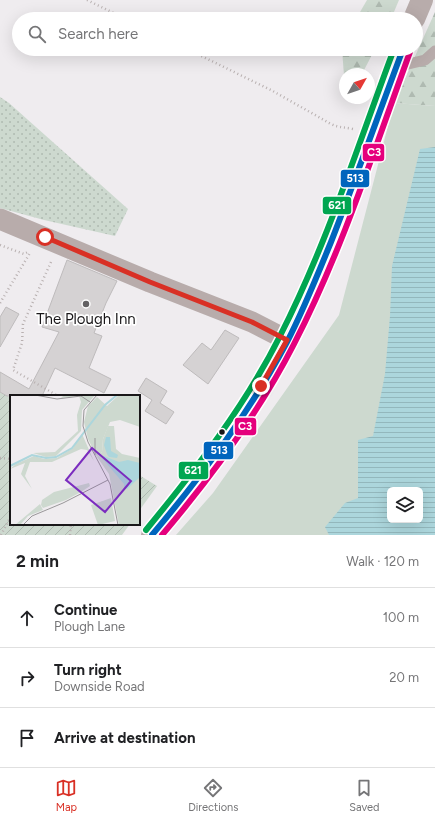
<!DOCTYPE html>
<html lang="en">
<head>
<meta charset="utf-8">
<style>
  body { margin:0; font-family:Figtree,sans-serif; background:#f6f6f6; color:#202124 }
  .controls { position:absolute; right:12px; bottom:12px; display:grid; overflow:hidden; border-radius:6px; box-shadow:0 4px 16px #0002 }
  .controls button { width:36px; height:36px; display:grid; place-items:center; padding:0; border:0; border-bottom:1px solid #e0e0e0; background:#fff; color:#202124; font:20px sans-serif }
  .compass { position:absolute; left:339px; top:68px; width:36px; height:36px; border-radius:50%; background:#fff; box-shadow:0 4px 16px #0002; rotate:50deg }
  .stop { position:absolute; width:12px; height:12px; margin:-9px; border:3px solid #d93025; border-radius:50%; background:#fff }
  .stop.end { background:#d93025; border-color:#fff; box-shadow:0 1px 4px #0008 }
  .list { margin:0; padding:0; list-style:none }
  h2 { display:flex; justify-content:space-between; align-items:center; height:52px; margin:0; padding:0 16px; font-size:17px }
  h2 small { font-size:13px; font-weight:400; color:#757577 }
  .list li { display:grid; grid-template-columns:26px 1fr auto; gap:12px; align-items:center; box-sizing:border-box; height:60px; padding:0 16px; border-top:1px solid #e0e0e0 }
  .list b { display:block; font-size:15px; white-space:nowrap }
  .list p { margin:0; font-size:13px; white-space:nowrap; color:#757577 }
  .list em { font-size:13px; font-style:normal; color:#757577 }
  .icon { flex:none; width:22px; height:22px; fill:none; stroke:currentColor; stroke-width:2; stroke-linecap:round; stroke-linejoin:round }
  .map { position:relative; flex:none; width:435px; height:535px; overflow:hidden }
  .search { position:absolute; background:#fff; box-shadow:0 4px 16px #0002; left:12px; right:12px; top:12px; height:44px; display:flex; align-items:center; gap:10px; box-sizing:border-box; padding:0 14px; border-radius:22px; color:#757577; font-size:15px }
  .sheet { height:232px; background:#fff }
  nav { display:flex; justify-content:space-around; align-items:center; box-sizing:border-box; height:56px; border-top:1px solid #e0e0e0; background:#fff; font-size:11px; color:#757577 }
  nav a { display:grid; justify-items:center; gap:2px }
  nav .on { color:#d93025 }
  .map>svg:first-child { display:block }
  .grass { fill:url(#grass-dots) }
  .forest { fill:url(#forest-firs) }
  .park { fill:#cdd9cf; fill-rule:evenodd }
  .garden { fill:url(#garden-furrows) }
  .water { fill:url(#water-rules); fill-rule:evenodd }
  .building { fill:#d5d2d3; stroke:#bebbbc }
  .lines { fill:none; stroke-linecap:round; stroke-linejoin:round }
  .path { stroke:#b8b0b0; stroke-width:2.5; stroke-dasharray:1 3; stroke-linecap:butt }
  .service { stroke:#b8acab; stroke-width:11 }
  .minor { stroke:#b8acab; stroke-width:21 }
  .tertiary { stroke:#b8acab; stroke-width:22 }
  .bus-1-casing { stroke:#fff; stroke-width:9 }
  .bus-2-casing { stroke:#fff; stroke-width:9 }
  .bus-3-casing { stroke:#fff; stroke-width:9 }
  .bus-1 { stroke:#0065bd; stroke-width:6 }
  .bus-2 { stroke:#e5007d; stroke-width:6 }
  .bus-3 { stroke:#00a651; stroke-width:6 }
  .route { stroke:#d93025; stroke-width:5 }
  .poi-dot { fill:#646264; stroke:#fff; stroke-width:1.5 }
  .bus-dot { fill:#191719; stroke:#fff; stroke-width:1.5 }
  .labels { text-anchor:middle; stroke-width:3.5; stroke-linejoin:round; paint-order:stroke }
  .poi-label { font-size:15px; fill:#191719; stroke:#fff }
  .inset-river { fill:none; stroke:#acd6dc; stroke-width:2 }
  .inset-road { fill:none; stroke:#999799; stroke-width:1 }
  .view { fill:#7b2cbf; fill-opacity:0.15; stroke:#7b2cbf; stroke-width:2 }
  .inset-edge { fill:none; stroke:#191719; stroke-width:2 }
  .line-badge { stroke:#fff; stroke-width:1.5 }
  .badge-label { font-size:11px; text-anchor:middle; font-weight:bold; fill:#fff }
</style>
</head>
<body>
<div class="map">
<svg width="435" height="535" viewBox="0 0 435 535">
  <defs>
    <pattern id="grass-dots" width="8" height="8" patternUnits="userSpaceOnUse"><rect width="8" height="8" fill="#cdd9cf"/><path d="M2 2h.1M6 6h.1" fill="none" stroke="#afbab1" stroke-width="1.8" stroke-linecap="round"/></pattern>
    <pattern id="forest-firs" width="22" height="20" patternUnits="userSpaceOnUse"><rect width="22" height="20" fill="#cdd9cf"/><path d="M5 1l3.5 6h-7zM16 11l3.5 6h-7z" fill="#afbab1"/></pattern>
    <pattern id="garden-furrows" width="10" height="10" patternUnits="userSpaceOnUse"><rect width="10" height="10" fill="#cdd9cf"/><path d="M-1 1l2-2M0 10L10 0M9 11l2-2" fill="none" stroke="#afbab1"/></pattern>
    <pattern id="water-rules" width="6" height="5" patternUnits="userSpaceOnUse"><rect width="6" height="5" fill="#acd6dc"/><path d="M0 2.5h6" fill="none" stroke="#93b7bc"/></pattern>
  </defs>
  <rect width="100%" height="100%" fill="#efecef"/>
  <path class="grass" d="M0,97L9,103L128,209L115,236L44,220L0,208Z"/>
  <g class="forest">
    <path d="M367,0H399L391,19H356Z"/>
    <path d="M435,12V106L394,103Z"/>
    <path d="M342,49H375L362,74H345V89Z"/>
  </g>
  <path class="park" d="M394,103L435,106V535H176L213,493L339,315ZM390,490H420V520H390Z"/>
  <g class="garden">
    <path d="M0,392L11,398V524H130L122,535H0Z"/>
    <path d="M139,475L157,486L139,511Z"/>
  </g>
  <path class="water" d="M435,147V535H329L325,527L345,503L358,498V440L373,436L385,374L390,316L392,266L420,149ZM390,490H420V520H390Z"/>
  <g class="building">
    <path d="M67,260L117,281L106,303L94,333L102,336L89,368L111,379L104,393L55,368L42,396H7L0,392V372L29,389L59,332L42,327Z"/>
    <path d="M6,307L19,314L0,347V317Z"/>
    <path d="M225,330L239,338L208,384L183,365L202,343L211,350Z"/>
    <path d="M146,378L167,391L160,403L174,412L166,424L145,411L152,400L138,391Z"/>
  </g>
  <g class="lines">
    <g class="path">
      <path d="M87,0L126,19"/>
      <path d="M187,49L271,90L331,124C339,128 345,127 353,129"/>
      <path d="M0,245L24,254L28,252"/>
      <path d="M51,262L23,324L22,343L13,370L58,396"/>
      <path d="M0,303L30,253"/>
      <path d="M0,458L11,459"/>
      <path d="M1,535L11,516"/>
      <path d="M70,535L71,524"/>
    </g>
    <path class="service" d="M396,67L425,60L435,51"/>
    <path class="minor" d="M0,219L150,282L252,322L287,340"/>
    <g class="tertiary">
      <path d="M414,19L422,0"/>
      <path d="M152,535C203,475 250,412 287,341C308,300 325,257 342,214C363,159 382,104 403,49"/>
    </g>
    <g class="bus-1-casing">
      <path id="bus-1" d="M152,535C203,474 250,412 287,342C304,309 317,276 331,242C356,178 379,113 403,49"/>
    </g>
    <g class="bus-2-casing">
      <path id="bus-2" d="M162,535C212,476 259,413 294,344C342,251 374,150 410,52"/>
    </g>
    <g class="bus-3-casing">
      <path id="bus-3" d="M146,530C196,469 245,406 280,336C327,244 358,145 394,49"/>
    </g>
    <use href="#bus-1" class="bus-1"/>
    <use href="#bus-2" class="bus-2"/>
    <use href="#bus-3" class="bus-3"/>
  </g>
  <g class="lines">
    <path class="route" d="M45,237L150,282L252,322L287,340L261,386"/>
  </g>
  <circle class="poi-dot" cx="86" cy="304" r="4"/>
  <circle class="bus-dot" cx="222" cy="432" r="3.5"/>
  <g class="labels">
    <g class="poi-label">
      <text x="86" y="324">The Plough Inn</text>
    </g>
  </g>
  <g transform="translate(10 395)">
    <rect width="130" height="130" fill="#efecef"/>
    <path d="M79,88L80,91L71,97L56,105L33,113L31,110L32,105L44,97ZM30,109L33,115L18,121L10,130H5Z" fill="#cdd9cf"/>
    <path d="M54,0H85L72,15L71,36L46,61L36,62L23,58L45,57L68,36L67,20L71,7L69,1L51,3ZM109,0H130V32L110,25L100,27L93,44L92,57L87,62L78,44L74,27L78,11L87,2L97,11ZM72,39L84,66L77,55L71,54L42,67H20L15,81L22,94L11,79L15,68L0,74L6,69L24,61L34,64L47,63L63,53Z" fill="#cdd9cf"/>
    <path d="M98,31H104L106,54L112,59L130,63V130H109L99,79L87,62L92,57L93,44Z" fill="#cdd9cf"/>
    <path d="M101,103L105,126L88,130L81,110Z" fill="#cdd9cf"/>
    <path d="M96,42H100L101,56L108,60L107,63L99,62L97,59L94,50ZM94,61L109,67L118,65L130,68V82L117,94L114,93V89L92,63Z" fill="#acd6dc"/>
    <path class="inset-river" d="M0,71L22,60L36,63L46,62L62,53L95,10L107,0"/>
    <path class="inset-road" d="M25,0L47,4L71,1L80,7M87,0L74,15L73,31L78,47L100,89L108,130M85,60V43M13,130L22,121L53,108L98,85"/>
    <path class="view" d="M82,53L121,86L95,117L56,85Z"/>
    <rect width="130" height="130" class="inset-edge"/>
  </g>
  <g class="line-badge">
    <rect x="362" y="143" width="23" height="19" rx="4" fill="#e5007d"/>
    <rect x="340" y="169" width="30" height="19" rx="4" fill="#0065bd"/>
    <rect x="322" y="196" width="30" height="19" rx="4" fill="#00a651"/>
    <rect x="234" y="417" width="23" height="19" rx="4" fill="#e5007d"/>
    <rect x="203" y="441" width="31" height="19" rx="4" fill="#0065bd"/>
    <rect x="178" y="461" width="31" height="19" rx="4" fill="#00a651"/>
  </g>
  <g class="badge-label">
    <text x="374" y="156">C3</text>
    <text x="355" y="182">513</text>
    <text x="337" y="209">621</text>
    <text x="245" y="430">C3</text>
    <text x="219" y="454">513</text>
    <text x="193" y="474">621</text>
  </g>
</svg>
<div class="controls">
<button><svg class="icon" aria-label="layers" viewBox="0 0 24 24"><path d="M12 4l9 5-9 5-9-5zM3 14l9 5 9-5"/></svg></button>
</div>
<svg class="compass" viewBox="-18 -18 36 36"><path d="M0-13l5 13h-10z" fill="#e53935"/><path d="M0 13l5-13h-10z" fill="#757577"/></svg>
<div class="stop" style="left:45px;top:237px"></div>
<div class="stop end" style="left:261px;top:386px"></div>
<div class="search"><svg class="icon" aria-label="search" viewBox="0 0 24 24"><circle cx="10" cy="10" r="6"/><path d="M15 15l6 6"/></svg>Search here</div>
</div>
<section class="sheet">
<h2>2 min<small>Walk · 120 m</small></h2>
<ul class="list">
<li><svg class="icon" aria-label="ahead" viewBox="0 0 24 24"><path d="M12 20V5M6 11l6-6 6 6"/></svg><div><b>Continue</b><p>Plough Lane</p></div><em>100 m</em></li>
<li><svg class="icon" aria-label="right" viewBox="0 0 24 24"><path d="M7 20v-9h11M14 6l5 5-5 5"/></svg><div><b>Turn right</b><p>Downside Road</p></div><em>20 m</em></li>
<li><svg class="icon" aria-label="arrive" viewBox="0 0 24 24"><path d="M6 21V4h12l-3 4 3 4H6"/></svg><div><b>Arrive at destination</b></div></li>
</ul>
</section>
<nav>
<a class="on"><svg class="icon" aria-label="map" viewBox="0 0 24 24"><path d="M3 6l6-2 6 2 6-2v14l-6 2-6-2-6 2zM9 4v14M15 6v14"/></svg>Map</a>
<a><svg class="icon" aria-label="directions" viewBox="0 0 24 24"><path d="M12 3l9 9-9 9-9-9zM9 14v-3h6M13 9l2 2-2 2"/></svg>Directions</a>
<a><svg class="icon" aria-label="saved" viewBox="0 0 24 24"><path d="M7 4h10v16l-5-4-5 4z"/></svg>Saved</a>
</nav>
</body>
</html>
